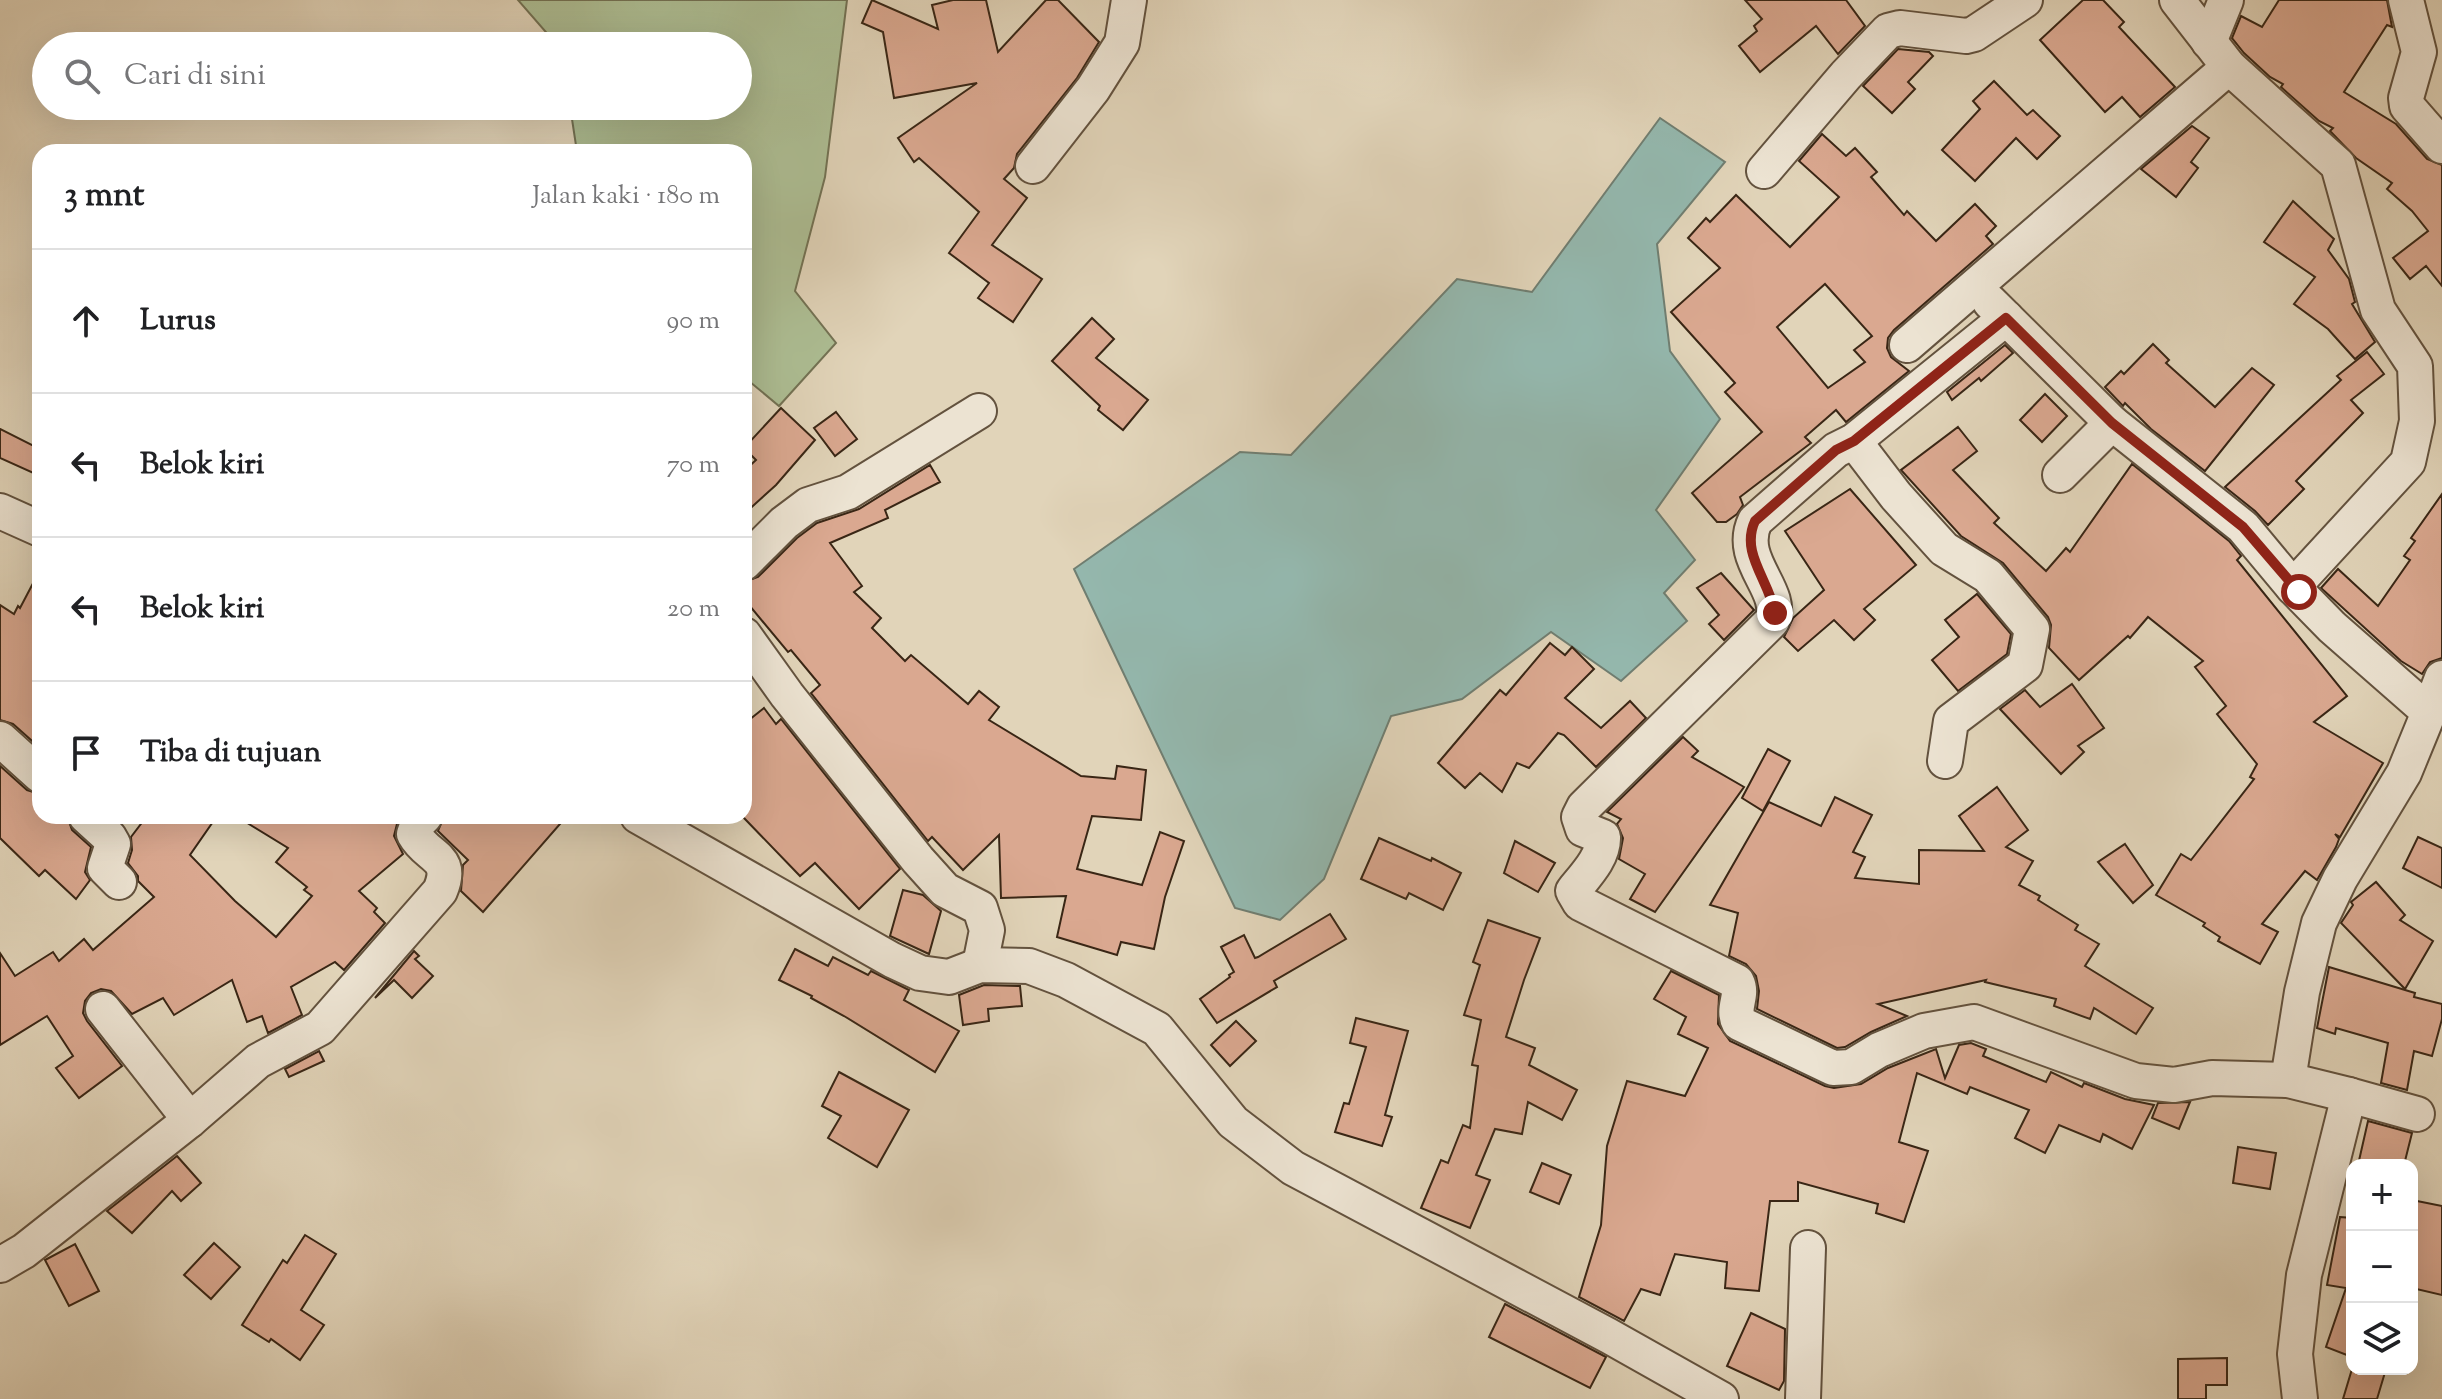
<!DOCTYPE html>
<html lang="id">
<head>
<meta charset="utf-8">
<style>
  body { margin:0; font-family:"Sorts Mill Goudy",serif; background:#f6f6f6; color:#202124 }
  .controls { position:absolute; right:24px; bottom:24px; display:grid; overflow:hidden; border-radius:16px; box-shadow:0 8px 32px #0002 }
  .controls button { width:72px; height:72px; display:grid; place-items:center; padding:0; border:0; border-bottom:2px solid #e0e0e0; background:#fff; color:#202124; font:40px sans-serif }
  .stop { position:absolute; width:24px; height:24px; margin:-18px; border:6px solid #8f2418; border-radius:50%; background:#fff }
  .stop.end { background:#8f2418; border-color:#fff; box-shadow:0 2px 8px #0008 }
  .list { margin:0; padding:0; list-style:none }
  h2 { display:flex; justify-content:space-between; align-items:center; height:104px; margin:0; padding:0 32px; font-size:34px }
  h2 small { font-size:26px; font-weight:400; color:#757577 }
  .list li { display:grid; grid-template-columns:52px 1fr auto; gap:24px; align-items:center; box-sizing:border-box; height:144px; padding:0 32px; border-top:2px solid #e0e0e0 }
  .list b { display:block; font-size:30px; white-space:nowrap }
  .list em { font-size:26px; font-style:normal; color:#757577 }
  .icon { flex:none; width:44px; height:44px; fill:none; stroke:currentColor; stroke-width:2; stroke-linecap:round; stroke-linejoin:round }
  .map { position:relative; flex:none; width:2442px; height:1399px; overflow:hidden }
  .search { position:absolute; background:#fff; box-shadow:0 8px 32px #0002; left:32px; top:32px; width:720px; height:88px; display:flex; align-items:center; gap:20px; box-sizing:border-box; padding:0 28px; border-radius:44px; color:#757577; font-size:30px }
  .panel { position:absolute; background:#fff; box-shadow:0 8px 32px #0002; left:32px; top:144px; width:720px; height:680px; border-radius:24px }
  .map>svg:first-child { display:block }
  .green { fill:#adbe94; stroke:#737254; stroke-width:2 }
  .water { fill:#94b8ae; stroke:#707e71; stroke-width:2 }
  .building { fill:#daa890; stroke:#392615; stroke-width:2; fill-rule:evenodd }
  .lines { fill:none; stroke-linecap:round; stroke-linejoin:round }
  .street-casing { stroke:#63523e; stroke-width:38 }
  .street { stroke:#ece3d2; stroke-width:34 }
  .route { stroke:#8f2418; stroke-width:10 }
</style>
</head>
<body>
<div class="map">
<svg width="2442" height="1399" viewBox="0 0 2442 1399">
  <rect width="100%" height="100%" fill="#e1d4b9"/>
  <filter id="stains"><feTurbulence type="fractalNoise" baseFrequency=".0025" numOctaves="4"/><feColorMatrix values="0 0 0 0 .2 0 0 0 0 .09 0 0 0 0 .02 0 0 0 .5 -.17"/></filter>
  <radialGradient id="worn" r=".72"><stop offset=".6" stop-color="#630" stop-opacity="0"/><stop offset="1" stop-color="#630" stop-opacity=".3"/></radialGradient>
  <path class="green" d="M518,0H847L825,177L795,291L836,343L779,406L744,377V152H577L570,106H738V46H558Z"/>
  <path class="water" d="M1660,118L1725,162L1657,244L1670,351L1720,419L1656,510L1695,560L1664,593L1687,621L1621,681L1551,632L1462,699L1391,716L1324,879L1280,920L1235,908L1074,569L1240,452L1291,455L1457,279L1532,292Z"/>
  <g class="building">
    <path d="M872,0L938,29L932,5L953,0H986L998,52L1046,0H1058L1099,42L1077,78L1017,154L1014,168L1004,179L1027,198L992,245L1042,279L1013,322L978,298L989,283L949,253L979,212L919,158L914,162L898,138L977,83L894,98L883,32L862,23Z"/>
    <path d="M1745,0H1846L1865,26L1838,54L1816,26L1760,72L1739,46L1757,31L1754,26L1762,19Z"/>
    <path d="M2083,0H2103L2124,22L2119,27L2175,87L2140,117L2122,97L2105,112L2040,40Z"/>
    <path d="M2279,0H2387L2392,27L2387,25L2344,92L2396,124L2427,159L2442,165V286L2426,266L2410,279L2393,258L2428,231L2412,211L2387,189L2392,183L2356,158L2330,131L2333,128L2319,121L2281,87L2283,84L2270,77L2244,53L2232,38L2241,16L2262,27Z"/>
    <path d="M1898,49L1929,52L1933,56L1908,82L1915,89L1892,113L1863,86Z"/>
    <path d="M1994,81L2027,115L2033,110L2060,136L2037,159L2016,138L1975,181L1942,150L1980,109L1973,101Z"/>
    <path d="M2192,126L2209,138L2191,162L2198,168L2176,197L2141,169Z"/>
    <path d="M1822,134L1846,156L1855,148L1877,172L1871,177L1904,215L1907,211L1936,241L1975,204L1996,226L1986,236L1993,244L1894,330L1888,338L1887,348L1891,357L1909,371L1846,422L1836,410L1805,437L1811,443L1740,497L1743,505L1737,514L1726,522H1717L1692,493L1762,432L1725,392L1735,383L1671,312L1720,268L1688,238L1706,218L1710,222L1736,195L1790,247L1839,197L1799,161ZM1825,284L1872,336L1854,350L1865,362L1828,388L1777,327Z"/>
    <path d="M2293,201L2334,239L2328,250L2349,279L2355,302L2352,304L2375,342L2355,359L2328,329L2294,304L2315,277L2264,242Z"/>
    <path d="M1092,318L1114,339L1096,358L1148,400L1123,430L1098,410L1100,406L1052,361Z"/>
    <path d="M2153,344L2169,360L2166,363L2215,407L2252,368L2274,385L2205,471L2151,429L2125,403L2123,406L2105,387L2121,371L2124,374Z"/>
    <path d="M2005,345L2013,353L1981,381L1979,378L1952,400L1947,392Z"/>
    <path d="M2367,352L2384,374L2351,400L2363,413L2296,481L2304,489L2268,525L2255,511L2225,487L2341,380L2337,376Z"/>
    <path d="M2045,394L2067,416L2042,442L2020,420Z"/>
    <path d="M781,408L815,440L776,485L744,514V471L756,460L744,448Z"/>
    <path d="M836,412L857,439L835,456L814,428Z"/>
    <path d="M1958,427L1977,451L1953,470L1999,518L1994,523L2046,571L2066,548L2070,552L2132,464L2229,541L2241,556L2237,560L2347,696L2314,722L2383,763L2340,837L2335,834L2339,839L2336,847L2317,880L2305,871L2262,924L2278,932L2260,964L2218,941L2220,937L2203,926L2205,923L2156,895L2181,854L2191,860L2254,779L2250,777L2257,764L2217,714L2226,706L2195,667L2203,661L2148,617L2130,638L2128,636L2079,680L2049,648L2051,625L2048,617L2003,563L1961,536L1901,470Z"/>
    <path d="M0,429L40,449V476L0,458Z"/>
    <path d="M930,465L940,482L885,510L888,518L830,543L862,586L854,592L881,618L872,628L905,661L911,655L968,704L979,691L999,707L989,720L1081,776L1115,779L1117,766L1146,770L1141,820L1092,816L1077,869L1142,885L1160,832L1184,841L1165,897L1154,949L1121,942L1117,955L1057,937L1066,896L1001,898L999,835L963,870L932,837L928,841L811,693L820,685L791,650L788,652L744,599V582L758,577L797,538L817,523L859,509Z"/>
    <path d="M1850,489L1916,565L1864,609L1875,620L1854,640L1834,620L1798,651L1784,637L1793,618L1824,590L1785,531Z"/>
    <path d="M2442,494V658L2430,662L2422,674L2401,661L2321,588L2338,569L2378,606L2410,560L2404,556L2415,541L2411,538Z"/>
    <path d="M40,570V748L13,724L0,720V605L14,614L18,606L20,608Z"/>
    <path d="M1721,573L1754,610L1724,640L1709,624L1719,615L1697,588Z"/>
    <path d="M1977,594L2011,634L2007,654L1958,691L1932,660L1959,637L1945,620Z"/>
    <path d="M1550,643L1565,655L1572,647L1594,669L1565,698L1601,728L1630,701L1646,718L1596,767L1564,735L1558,733L1529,768L1517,763L1502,792L1480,773L1465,788L1438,763L1500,690L1506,695Z"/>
    <path d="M2072,684L2104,728L2078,746L2084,752L2061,774L2000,709L2025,690L2040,707Z"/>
    <path d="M764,708L776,724L781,719L900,869L859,909L815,863L800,876L744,818V724Z"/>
    <path d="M1683,737L1698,751L1692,757L1744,787L1655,912L1630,899L1645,874L1619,859L1623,838L1617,824L1621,819L1607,812Z"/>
    <path d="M1768,749L1790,761L1763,811L1742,798Z"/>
    <path d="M0,766L27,790L40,794V816H67L72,830L91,847L85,872L90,880L76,899L45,870L39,876L0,838Z"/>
    <path d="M1997,787L2028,830L2006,847L2033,861L2019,885L2040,896L2038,900L2078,925L2075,930L2099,944L2085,966L2153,1008L2136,1034L2094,1008L2090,1019L2054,1006L2056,999L1985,982L1986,980L1878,1004L1907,1016L1871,1032L1845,1047L1837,1048L1757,1009L1759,991L1756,976L1746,964L1729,956L1738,913L1710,905L1769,802L1821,826L1835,797L1872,815L1853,852L1865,857L1855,878L1919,884V850L1984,851L1959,816Z"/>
    <path d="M147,816H217L190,855L235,901L276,937L312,896L304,890L307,887L276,862L288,848L236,816H399L394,836L403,854L359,891L377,908L374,912L385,923L344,970L335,962L291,987L302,1015L268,1033L262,1016L247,1022L232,980L174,1015L163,998L132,1014L111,991L101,989L91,993L85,1001L83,1013L87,1021L122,1066L79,1098L56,1068L73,1056L47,1016L0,1045V953L15,976L53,952L59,961L84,939L93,950L154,897L138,881V876L128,863L132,850L131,837Z"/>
    <path d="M444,816H567L483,912L461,891L463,865L468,860L438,831Z"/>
    <path d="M2418,837L2442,848V888L2403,868Z"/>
    <path d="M1379,838L1431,861L1432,858L1461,873L1443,910L1409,893L1406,899L1361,879Z"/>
    <path d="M1515,841L1555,863L1538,892L1504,873Z"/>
    <path d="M2125,844L2153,885L2133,903L2098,862Z"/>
    <path d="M2376,882L2405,915L2400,920L2433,941L2405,989L2341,923L2353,905L2351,902Z"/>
    <path d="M903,890L923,895L941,911L929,954L890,936Z"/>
    <path d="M1330,914L1346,939L1274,981L1277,987L1217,1023L1200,999L1230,977L1229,975L1234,972L1221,947L1244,935L1255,958L1258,957Z"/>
    <path d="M1488,920L1540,938L1524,980L1506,1037L1535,1048L1529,1065L1577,1090L1562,1120L1528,1102L1522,1134L1495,1129L1476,1175L1490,1180L1470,1228L1421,1208L1441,1160L1448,1163L1463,1125L1470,1128L1478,1066L1472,1065L1481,1020L1464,1015L1480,965L1473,962Z"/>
    <path d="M795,949L828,966L833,957L868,975L871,971L909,990L904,1000L959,1031L935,1072L844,1016L811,998L812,996L779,980Z"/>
    <path d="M414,951L419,956L415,959L433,976L412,998L394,980L375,998Z"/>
    <path d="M2329,967L2415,993L2414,997L2442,1004V1019L2432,1056L2414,1051L2407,1090L2381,1083L2388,1043L2336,1028L2335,1034L2317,1028Z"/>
    <path d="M1671,971L1719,995L1718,1024L1730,1041L1825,1086L1834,1088L1861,1084L1888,1068L1936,1049L1945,1078L1959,1045L1971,1043L1986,1049L1983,1056L2046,1082L2051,1072L2082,1087L2084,1083L2125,1099L2154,1105L2132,1149L2103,1134L2100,1142L2059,1125L2045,1153L2015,1138L2029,1110L1970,1087L1967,1094L1917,1073L1899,1142L1928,1151L1904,1222L1876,1213L1878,1204L1798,1182V1201H1770L1759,1291L1725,1288L1727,1262L1675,1254L1660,1295L1641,1289L1624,1321L1579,1297L1601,1225L1607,1146L1627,1081L1685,1096L1708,1048L1678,1034L1686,1017L1654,999Z"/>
    <path d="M984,985L1020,986L1022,1006L988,1009L989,1021L963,1025L959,995Z"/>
    <path d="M1356,1018L1408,1031L1385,1115L1392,1117L1382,1146L1335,1132L1344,1103L1349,1104L1366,1047L1350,1043Z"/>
    <path d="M1236,1021L1256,1041L1230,1066L1211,1045Z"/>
    <path d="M319,1051L324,1061L289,1077L285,1069Z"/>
    <path d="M839,1072L909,1110L877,1167L828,1138L841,1116L822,1106Z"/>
    <path d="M2190,1102L2179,1129L2152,1118L2158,1103Z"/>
    <path d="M2368,1121L2412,1133L2404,1165H2358Z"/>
    <path d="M2238,1147L2276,1153L2270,1189L2233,1183Z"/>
    <path d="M177,1156L201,1183L181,1201L172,1191L132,1233L107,1211Z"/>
    <path d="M1542,1163L1571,1175L1559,1204L1530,1192Z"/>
    <path d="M2412,1200L2442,1206V1295L2412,1288Z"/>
    <path d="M2340,1217L2352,1218V1357L2326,1347L2346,1288L2327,1285Z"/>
    <path d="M305,1235L336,1254L301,1310L324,1325L300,1360L271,1339L269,1342L242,1325L283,1260L287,1263Z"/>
    <path d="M214,1243L240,1267L211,1299L184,1275Z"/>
    <path d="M75,1244L99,1291L69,1306L45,1260Z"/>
    <path d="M1505,1304L1606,1357L1590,1388L1489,1337Z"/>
    <path d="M1751,1313L1785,1329L1784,1381L1779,1390L1727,1366Z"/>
    <path d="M2227,1358V1385H2206V1399H2178V1359Z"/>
    <path d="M2352,1369H2386L2377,1399H2343Z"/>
  </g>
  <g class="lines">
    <g class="street-casing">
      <g id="street">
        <path d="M2177,0L2229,67L2338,165L2378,310L2415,366L2417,421L2408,462L2293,587L2332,627L2429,712L2404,773L2340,879L2319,923L2302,992L2288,1080L2349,1095L2304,1275L2295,1354L2300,1399"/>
        <path d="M2406,0L2419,52L2406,98L2407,106L2442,146"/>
        <path d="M2209,42L2226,0"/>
        <path d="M1033,166L1093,89L1122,43L1129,0"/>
        <path d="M1764,171L1846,75L1888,31L1900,28L1966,36L1974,34L2025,0"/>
        <path d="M1990,302L2112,423"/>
        <path d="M2006,318L1854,441L1836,450L1755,521C1736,561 1785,590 1772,621L1584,807L1579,817L1583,829L1603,837C1604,857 1585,876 1573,891L1580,903L1737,982C1744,996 1731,1008 1739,1023L1833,1068L1851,1067L1879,1050L1924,1031L1974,1022L2136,1081L2174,1085L2212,1078L2288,1080"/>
        <path d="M1907,345L2229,67"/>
        <path d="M1854,441L1896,496L1944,549L1988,576L2032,629L2025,665L1951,721L1945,761"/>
        <path d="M2060,475L2112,423L2243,527L2293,587"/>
        <path d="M0,511L40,529"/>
        <path d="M744,563L784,523L808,505L848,492L979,411"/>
        <path d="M744,635L787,695L918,860L945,890L980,908L987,930L980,965"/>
        <path d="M2429,712L2442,678"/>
        <path d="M0,739L40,775"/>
        <path d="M86,816L109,837L113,844L105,868L119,882"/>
        <path d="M638,816L892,960L920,973L949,977L980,965L1029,966L1066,980L1157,1029L1233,1122L1293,1168L1609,1336L1721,1399"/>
        <path d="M103,1009L190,1120"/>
        <path d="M2349,1095L2417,1114"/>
        <path d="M0,1265L24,1251L190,1120L258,1061L320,1028L440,891C455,856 428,859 414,834L418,823L425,816"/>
        <path d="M1803,1399L1808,1248"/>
      </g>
    </g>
    <use href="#street" class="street"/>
  </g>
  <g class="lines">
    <path class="route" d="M1775,613C1769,580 1740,553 1755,521L1836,450L1854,441L2006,318L2112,423L2243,527L2299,592"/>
  </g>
  <rect width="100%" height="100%" filter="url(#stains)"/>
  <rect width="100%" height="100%" fill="url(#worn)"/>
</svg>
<div class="controls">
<button>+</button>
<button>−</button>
<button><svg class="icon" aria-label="layers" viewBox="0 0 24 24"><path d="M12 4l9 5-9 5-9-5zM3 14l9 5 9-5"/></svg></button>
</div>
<div class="stop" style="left:2299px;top:592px"></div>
<div class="stop end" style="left:1775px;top:613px"></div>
<div class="search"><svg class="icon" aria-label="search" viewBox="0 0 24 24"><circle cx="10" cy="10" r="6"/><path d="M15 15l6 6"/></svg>Cari di sini</div>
<section class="panel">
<h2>3 mnt<small>Jalan kaki · 180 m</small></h2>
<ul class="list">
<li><svg class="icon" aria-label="ahead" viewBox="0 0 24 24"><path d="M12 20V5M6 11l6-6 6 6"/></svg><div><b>Lurus</b></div><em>90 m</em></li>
<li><svg class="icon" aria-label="left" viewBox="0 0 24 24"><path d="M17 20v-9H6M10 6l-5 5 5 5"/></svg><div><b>Belok kiri</b></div><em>70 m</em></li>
<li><svg class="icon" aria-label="left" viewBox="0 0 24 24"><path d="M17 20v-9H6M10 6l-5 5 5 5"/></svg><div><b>Belok kiri</b></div><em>20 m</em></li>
<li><svg class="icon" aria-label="arrive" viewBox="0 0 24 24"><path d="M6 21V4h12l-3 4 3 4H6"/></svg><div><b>Tiba di tujuan</b></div></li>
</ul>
</section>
</div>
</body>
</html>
